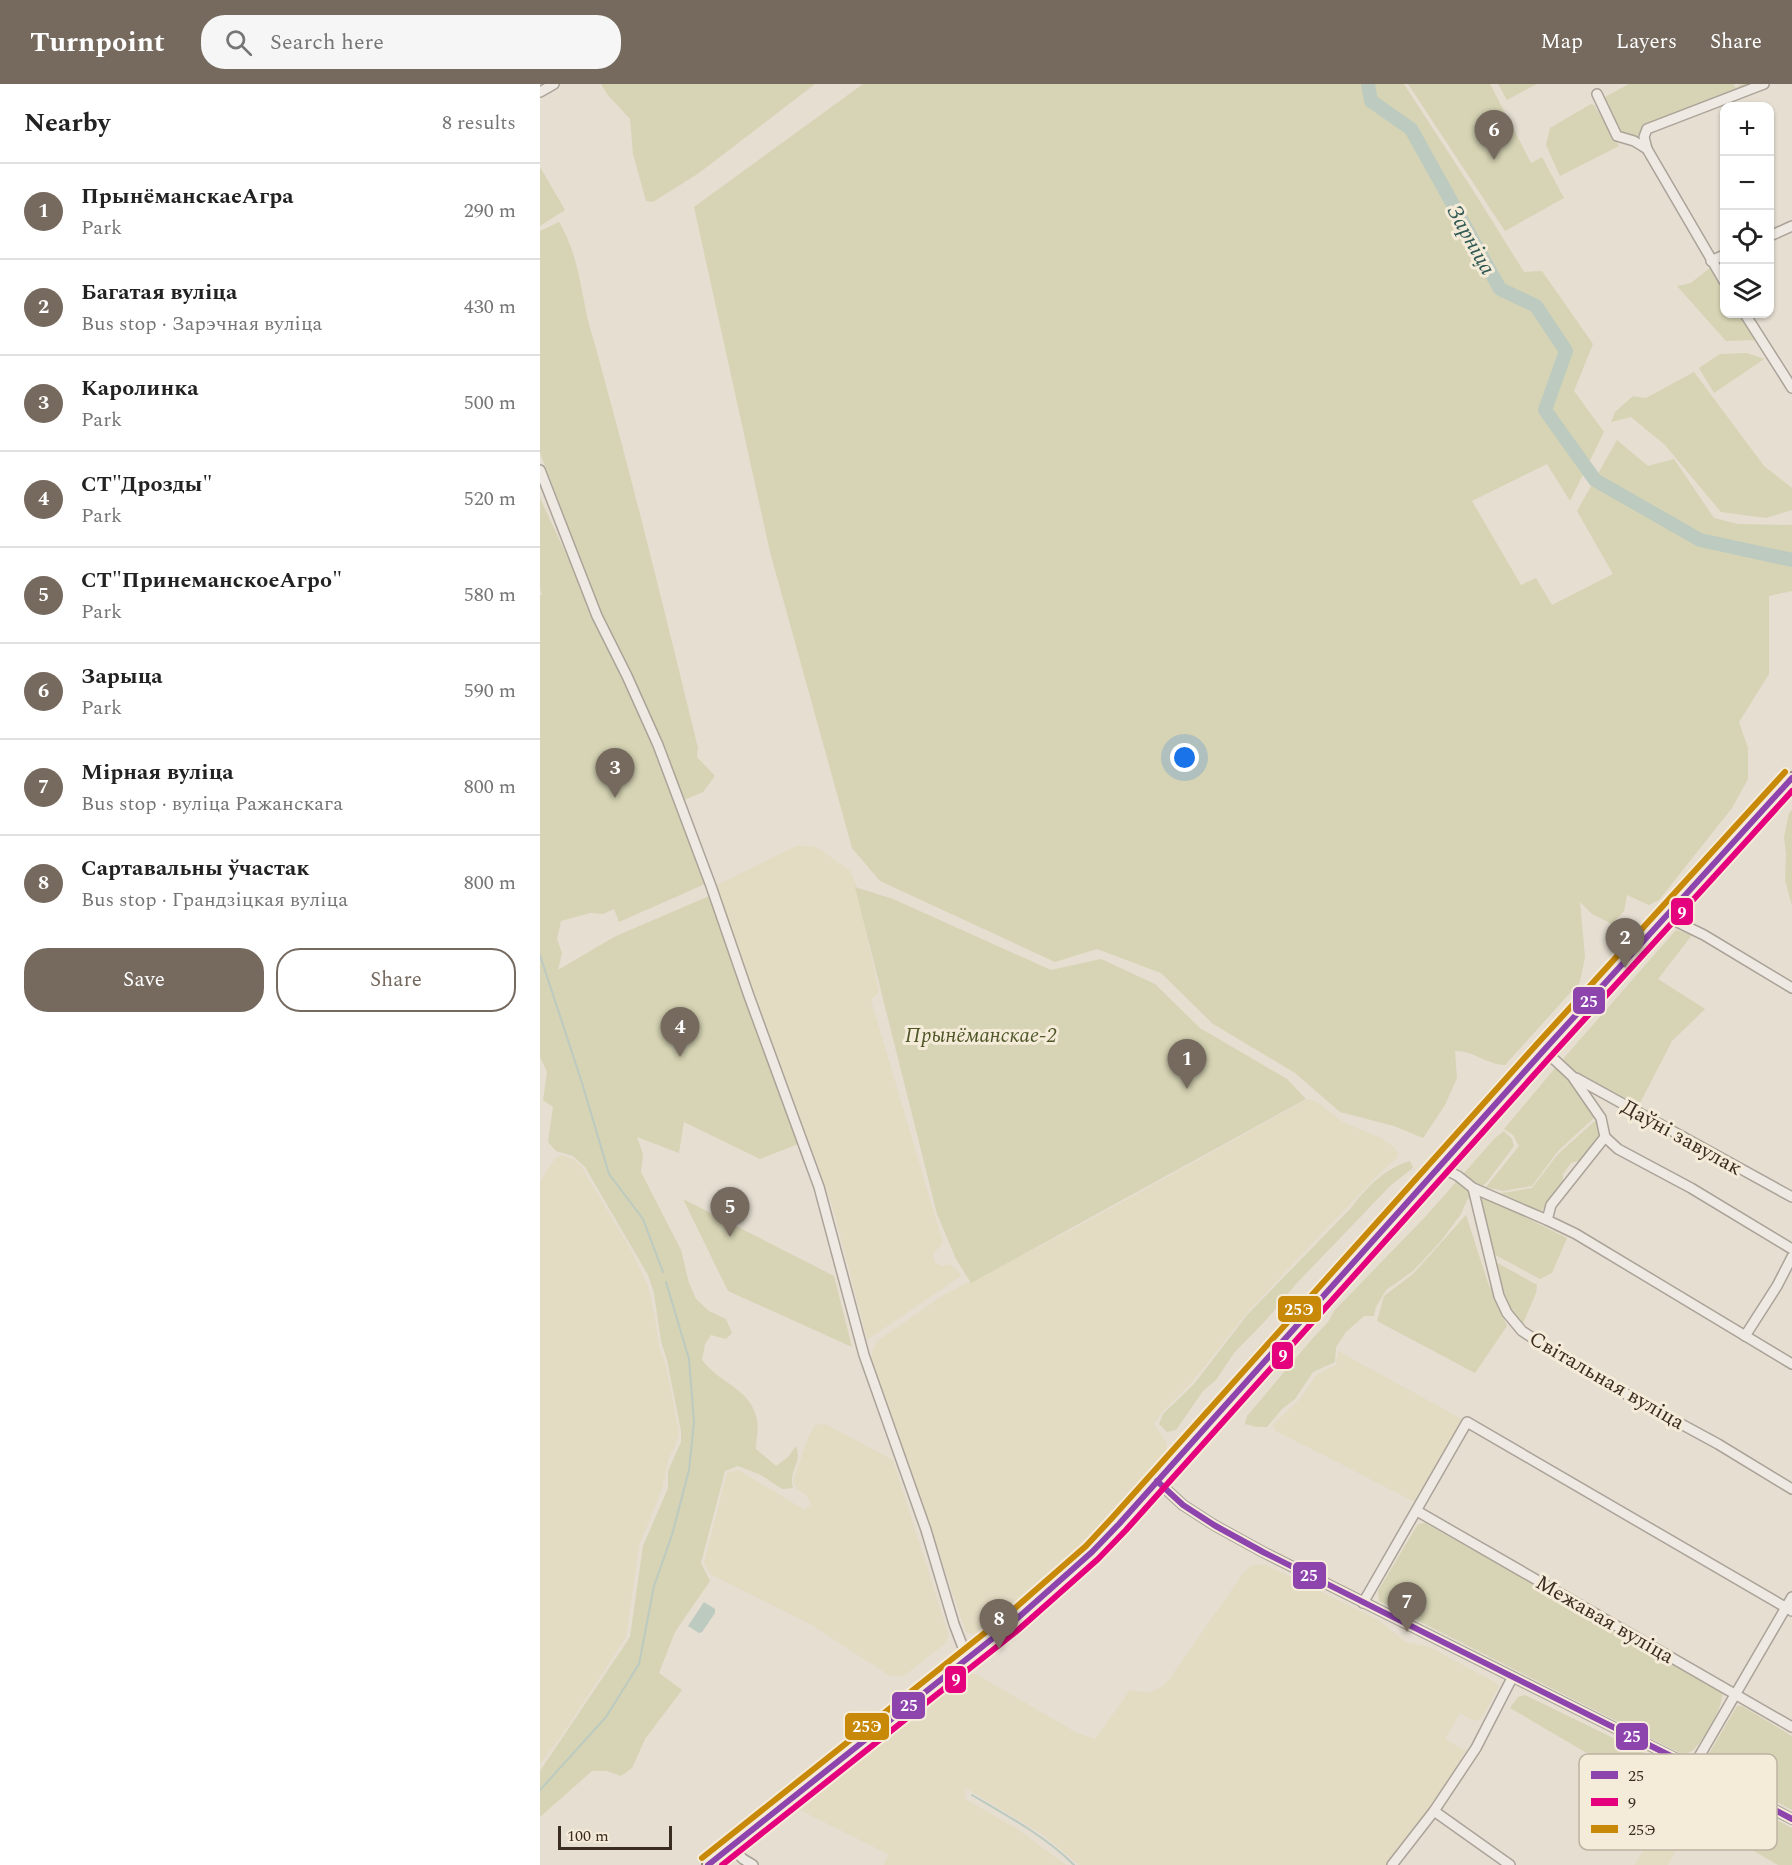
<!DOCTYPE html>
<html lang="en">
<head>
<meta charset="utf-8">
<style>
  body { margin:0; font-family:Spectral,serif; background:#f6f6f6; color:#222 }
  .controls { position:absolute; right:18px; top:18px; display:grid; overflow:hidden; border-radius:12px; box-shadow:0 2px 4px #0004 }
  .controls button { width:54px; height:54px; display:grid; place-items:center; padding:0; border:0; border-bottom:2px solid #e0e0e0; background:#fff; color:#222; font:30px sans-serif }
  .scale { position:absolute; left:18px; bottom:15px; width:114px; box-sizing:border-box; padding-left:6px; border:3px solid #3a2c21; border-top:0; font-size:16px; line-height:21px; white-space:nowrap; color:#3a2c21; -webkit-text-stroke:4px #f5ebd9; paint-order:stroke }
  .you { position:absolute; left:645px; top:674px; width:21px; height:21px; margin:-15px; border:4px solid #fff; border-radius:50%; background:#1a73e8; box-shadow:0 0 0 9px #1a73e833 }
  .badge { display:grid; place-items:center; width:39px; height:39px; border-radius:50%; background:#766a5f; color:#fff; font-size:20px; font-weight:700 }
  .pin { position:absolute; translate:-50% -50px; filter:drop-shadow(0 2px 3px #0008) }
  .pin::after { content:''; position:absolute; top:32px; width:21px; height:18px; background:inherit; clip-path:polygon(0 0,100% 0,50% 100%) }
  .list { margin:0; padding:0; list-style:none }
  h2 { display:flex; justify-content:space-between; align-items:center; height:78px; margin:0; padding:0 24px; font-size:26px }
  h2 small { font-size:20px; font-weight:400; color:#767676 }
  .list li { display:grid; grid-template-columns:39px 1fr auto; gap:18px; align-items:center; box-sizing:border-box; height:96px; padding:0 24px; border-top:2px solid #e0e0e0 }
  .list b { display:block; font-size:22px; white-space:nowrap }
  .list p { margin:0; font-size:20px; white-space:nowrap; color:#767676 }
  .list em { font-size:20px; font-style:normal; color:#767676 }
  .actions { display:flex; gap:12px; padding:18px 24px }
  .actions a { flex:1; padding:14px 0; border:2px solid #766a5f; border-radius:24px; text-align:center; font-size:21px; color:#766a5f }
  .actions .main { background:#766a5f; color:#fff }
  .icon { flex:none; width:33px; height:33px; fill:none; stroke:currentColor; stroke-width:2; stroke-linecap:round; stroke-linejoin:round }
  .map { position:relative; flex:none; width:1252px; height:1781px; overflow:hidden }
  header { display:flex; align-items:center; gap:36px; box-sizing:border-box; height:84px; padding:0 30px; background:#766a5f; color:#fff }
  header strong { font-size:28px }
  nav { display:flex; gap:33px; margin-inline-start:auto; font-size:21px }
  .search { width:420px; height:54px; background:#f6f6f6; display:flex; align-items:center; gap:15px; box-sizing:border-box; padding:0 21px; border-radius:24px; color:#767676; font-size:22px }
  main { display:flex }
  aside { flex:1; background:#fff }
  .map>svg:first-child { display:block }
  .farmland { fill:#e4dbc3 }
  .green { fill:#d6d4b4 }
  .water { fill:#bccac0 }
  .lines { fill:none; stroke-linecap:round; stroke-linejoin:round }
  .stream { stroke:#bccac0; stroke-width:2 }
  .river { stroke:#bccac0; stroke-width:14 }
  .minor-casing { stroke:#aba399; stroke-width:12 }
  .major-casing { stroke:#918980; stroke-width:14 }
  .minor { stroke:#eee9e2; stroke-width:9 }
  .major { stroke:#e5dfd4; stroke-width:10 }
  .bus-1-casing { stroke:#f5ebd9; stroke-width:10 }
  .bus-2-casing { stroke:#f5ebd9; stroke-width:10 }
  .bus-3-casing { stroke:#f5ebd9; stroke-width:10 }
  .bus-1 { stroke:#8e44ad; stroke-width:6 }
  .bus-2 { stroke:#e5007d; stroke-width:6 }
  .bus-3 { stroke:#c88808; stroke-width:6 }
  .labels { text-anchor:middle; stroke-width:6; stroke-linejoin:round; paint-order:stroke }
  .park-label { font-size:21px; font-style:italic; fill:#4e5628; stroke:#f5ebd9 }
  .street-label { font-size:21px; fill:#3a2c21; stroke:#f5ebd9 }
  .water-label { font-size:22px; font-style:italic; fill:#315954; stroke:#f5ebd9 }
  .key { fill:#f5ebd9; stroke:#bdb2a2; stroke-width:1.5 }
  .key-label { font-size:16px; fill:#3a2c21 }
  .line-badge { stroke:#f5ebd9; stroke-width:2 }
  .badge-label { font-size:16px; text-anchor:middle; font-weight:bold; fill:#fff }
</style>
</head>
<body>
<header>
<strong>Turnpoint</strong>
<div class="search"><svg class="icon" aria-label="search" viewBox="0 0 24 24"><circle cx="10" cy="10" r="6"/><path d="M15 15l6 6"/></svg>Search here</div>
<nav><a>Map</a><a>Layers</a><a>Share</a></nav>
</header>
<main>
<aside>
<h2>Nearby<small>8 results</small></h2>
<ul class="list">
<li><span class="badge">1</span><div><b>ПрынёманскаеАгра</b><p>Park</p></div><em>290 m</em></li>
<li><span class="badge">2</span><div><b>Багатая вуліца</b><p>Bus stop · Зарэчная вуліца</p></div><em>430 m</em></li>
<li><span class="badge">3</span><div><b>Каролинка</b><p>Park</p></div><em>500 m</em></li>
<li><span class="badge">4</span><div><b>СТ&quot;Дрозды&quot;</b><p>Park</p></div><em>520 m</em></li>
<li><span class="badge">5</span><div><b>СТ&quot;ПринеманскоеАгро&quot;</b><p>Park</p></div><em>580 m</em></li>
<li><span class="badge">6</span><div><b>Зарыца</b><p>Park</p></div><em>590 m</em></li>
<li><span class="badge">7</span><div><b>Мірная вуліца</b><p>Bus stop · вуліца Ражанскага</p></div><em>800 m</em></li>
<li><span class="badge">8</span><div><b>Сартавальны ўчастак</b><p>Bus stop · Грандзіцкая вуліца</p></div><em>800 m</em></li>
</ul>
<div class="actions"><a class="main">Save</a><a>Share</a></div>
</aside>
<div class="map">
<svg width="1252" height="1781" viewBox="0 0 1252 1781">
  <rect width="100%" height="100%" fill="#e5ded1"/>
  <g class="farmland">
    <path d="M256,762H273L281,766L310,787L315,797L339,908L331,916L403,1159L393,1170L395,1179L402,1182L409,1180L417,1186L421,1192L327,1256L293,1124L175,802Z"/>
    <path d="M768,1015L776,1017L804,1039L841,1054L854,1063L858,1069L857,1074L841,1088L761,1171L707,1229L652,1298L621,1329L614,1340L626,1358L627,1364L625,1374L530,1471L450,1540L434,1550L426,1548L331,1273L336,1258L402,1212L535,1144Z"/>
    <path d="M21,1071L33,1075L41,1082L92,1168L108,1202L115,1235L119,1263L126,1282L139,1348L135,1363L129,1373L122,1405L99,1462L86,1553L22,1651L0,1680V1098L15,1075Z"/>
    <path d="M798,1267L922,1335L921,1341L877,1419L736,1347L733,1341L760,1315L776,1291L796,1281Z"/>
    <path d="M285,1340L353,1376L408,1549L407,1558L364,1592H350L270,1540L170,1490L164,1479L187,1389L199,1386L265,1426L271,1420L266,1411L257,1405L253,1397L269,1351L275,1341Z"/>
    <path d="M724,1480L837,1535L866,1558L889,1563L953,1597L959,1602L943,1632L939,1636H933L920,1629L905,1655L926,1667L891,1723L847,1781H539L503,1751L424,1703L425,1715L476,1744L526,1781H344L348,1770L260,1726L368,1639L402,1608L426,1591L436,1590L537,1649L555,1655L590,1606L609,1609L625,1601L702,1491L710,1482Z"/>
    <path d="M1112,1754L1135,1768L1128,1781H1094Z"/>
  </g>
  <g class="green">
    <path d="M61,0H275L159,89L113,118L106,117L93,70L90,35L67,10Z"/>
    <path d="M323,0H864L936,111L984,188L1002,187L1053,260L1034,307L1064,348L1030,417L1007,380L932,417L981,501L996,494L1012,521L1073,490L1037,427L1077,356L1108,382L1134,375L1174,434L1198,440L1252,441V507L1229,512V590L1199,638L1208,664V695L1192,724L1119,816L1109,821L1087,811L1084,827L1072,840L1052,830L1040,818L1045,873L1040,898L965,981C946,980 932,966 915,967L917,994L905,1021L883,1054L854,1042L800,1028L755,989L673,940L621,889L557,865L515,878L340,797L312,764L230,468L154,123Z"/>
    <path d="M868,0H950L991,79L1002,73L1024,114L965,147Z"/>
    <path d="M958,0H997L967,16Z"/>
    <path d="M1089,0H1193L1196,4L1202,0H1211L1106,42L1097,52L1079,48L1063,14Z"/>
    <path d="M1051,20L1054,21L1079,62L1020,92L1006,61L1010,44Z"/>
    <path d="M0,83L25,126L0,142Z"/>
    <path d="M19,138C37,169 40,198 47,232C50,246 55,259 58,272C94,402 126,533 158,664L157,673L175,692L163,708L135,720L145,740L165,800L79,838L74,825L63,830L50,829L21,837L17,855L22,869L18,886L74,853L169,812L258,1060L220,1075L144,1038L139,1069L97,1053L103,1070L101,1088L141,1166L149,1199L156,1215L169,1227L186,1235L192,1249L186,1255L171,1251L165,1260L162,1276C166,1281 171,1286 176,1290C192,1303 213,1312 217,1336C219,1345 216,1356 216,1365L236,1382L248,1373L256,1362C263,1380 248,1385 253,1404L242,1405L221,1391L198,1382L185,1387L161,1479L170,1497L135,1548L119,1589L142,1606L105,1655L92,1684L81,1692L67,1687H52L0,1733V1687L90,1553L103,1462L128,1404V1387L141,1358V1347L127,1276L121,1257L114,1209L108,1191L45,1083L33,1072L16,1067L8,1058L13,1023L3,1016L7,988L0,973V511H2L0,504V414L35,489L36,488L48,524L118,670L116,676L127,670L64,536L0,369V147Z"/>
    <path d="M1171,183L1184,204V230H1201L1218,256L1186,257L1137,202L1151,199Z"/>
    <path d="M1207,269L1224,275L1174,309L1159,284L1180,270Z"/>
    <path d="M1154,288L1224,382L1252,404V426L1226,434L1181,428L1125,361L1091,333L1071,338L1075,328L1093,312L1106,314Z"/>
    <path d="M1252,726V822L1245,796L1246,770L1244,753L1249,729Z"/>
    <path d="M315,803L353,815L511,886L561,875L615,900L660,944L747,995L766,1015L431,1199L416,1175L397,1130Z"/>
    <path d="M1136,846L1152,851L1118,895L1165,925L1132,957L1099,1021L1034,988L1023,975Z"/>
    <path d="M1016,983L1029,995L1056,1032L1018,1067L992,1102L963,1107L946,1103L979,1062L973,1051L964,1045Z"/>
    <path d="M1056,1036L1060,1053L1041,1076L1031,1079L1023,1090V1099L1000,1129L957,1110L992,1104L1018,1070Z"/>
    <path d="M964,1047L972,1055L974,1062L947,1098L927,1116L921,1130L901,1157L873,1187L846,1206L836,1223L834,1232H824L806,1248L796,1263L795,1278L773,1288L755,1315L742,1325L727,1343H717L705,1340L707,1332L773,1254L788,1238L794,1227L886,1132L955,1054Z"/>
    <path d="M870,1077L873,1084L851,1101L756,1200L727,1235L694,1269L676,1296L663,1307L636,1346L627,1348L619,1340L623,1330L654,1300L708,1230L811,1124C827,1103 844,1085 870,1077Z"/>
    <path d="M143,1115L294,1192L312,1263L188,1207Z"/>
    <path d="M942,1115L953,1117L1027,1154L1012,1189L1000,1195L952,1169L939,1119Z"/>
    <path d="M926,1131L948,1199L967,1242L935,1289L837,1237L844,1212L873,1190Z"/>
    <path d="M954,1177L997,1201L996,1209L982,1242L970,1225Z"/>
    <path d="M885,1439L1182,1607C1185,1620 1165,1654 1155,1664C1152,1668 1147,1669 1142,1670L839,1517L838,1507L878,1440Z"/>
    <path d="M985,1611L1176,1704L1252,1744V1781H1238L970,1624L978,1613Z"/>
    <path d="M1197,1622H1202L1252,1652V1726L1171,1682L1167,1673Z"/>
  </g>
  <path class="water" d="M164,1518L175,1525V1529L162,1548L159,1549L148,1542Z"/>
  <g class="lines">
    <g class="stream">
      <path d="M0,871L43,1002L69,1090L103,1135L123,1188"/>
      <path d="M0,1706L66,1633L99,1580L114,1502L132,1451L149,1386L154,1338L149,1275L126,1198"/>
      <path d="M432,1711C468,1732 505,1752 534,1781"/>
    </g>
    <path class="river" d="M828,0L831,17L871,45L960,205L996,222L1026,267L1005,326L1055,396L1160,456L1252,476"/>
    <g class="minor-casing">
      <g id="minor">
        <path d="M0,8L14,0"/>
        <path d="M1057,10L1077,52L1094,57L1107,65L1184,197"/>
        <path d="M1107,65L1104,53L1107,45L1224,0"/>
        <path d="M1230,152L1252,142"/>
        <path d="M1171,177L1184,171"/>
        <path d="M1205,230L1252,304"/>
        <path d="M0,386L57,532L87,592L118,661L171,802L209,912L279,1103L324,1271L386,1446L414,1540L427,1574"/>
        <path d="M1125,832L1164,851L1252,904"/>
        <path d="M1004,966L1032,992L1061,1034L1065,1053L1078,1065L1151,1104L1252,1165"/>
        <path d="M1036,994L1252,1113"/>
        <path d="M900,1083L918,1092L933,1104L1007,1136L1036,1150L1252,1280"/>
        <path d="M933,1104L959,1212L967,1229L982,1247L1049,1290L1178,1360L1252,1405"/>
        <path d="M1007,1136L1011,1121L1065,1053"/>
        <path d="M1205,1252L1237,1202L1252,1173"/>
        <path d="M617,1397L643,1421L674,1441L723,1468L1153,1683L1252,1735"/>
        <path d="M877,1427L1252,1643"/>
        <path d="M823,1519L927,1338L1252,1527"/>
        <path d="M1153,1683L1252,1513"/>
        <path d="M894,1727L970,1781"/>
        <path d="M191,1763L203,1775L213,1781"/>
        <path d="M852,1781L894,1727L936,1664L972,1594"/>
      </g>
    </g>
    <g class="major-casing">
      <path id="major" d="M168,1781L472,1539L552,1468L579,1440L1004,966L1252,694"/>
    </g>
    <use href="#minor" class="minor"/>
    <use href="#major" class="major"/>
    <g class="bus-1-casing">
      <g id="bus-1">
        <path d="M617,1397L643,1421L674,1441L723,1468L1153,1683L1252,1735"/>
        <path d="M168,1781L472,1539L552,1468L579,1440L1004,966L1252,694"/>
      </g>
    </g>
    <g class="bus-2-casing">
      <path id="bus-2" d="M182,1781L478,1546L558,1475L586,1446L1011,972L1252,707"/>
    </g>
    <g class="bus-3-casing">
      <path id="bus-3" d="M162,1774L466,1532L546,1462L572,1434L997,960L1245,688"/>
    </g>
    <use href="#bus-1" class="bus-1"/>
    <use href="#bus-2" class="bus-2"/>
    <use href="#bus-3" class="bus-3"/>
  </g>
  <g class="labels">
    <g class="park-label">
      <text x="441" y="958">Прынёманскае-2</text>
    </g>
    <g class="street-label">
      <text transform="translate(1142 1053) rotate(29)" y="7">Даўні завулак</text>
      <text transform="translate(1067 1296) rotate(30)" y="7">Світальная вуліца</text>
      <text transform="translate(1065 1535) rotate(30)" y="7">Межавая вуліца</text>
    </g>
    <g class="water-label">
      <text transform="translate(932 155) rotate(61)" y="8">Зарніца</text>
    </g>
  </g>
  <rect x="1039" y="1670" width="198" height="96" rx="9" class="key"/>
  <rect x="1051" y="1687" width="27" height="8" fill="#8e44ad"/>
  <rect x="1051" y="1714" width="27" height="8" fill="#e5007d"/>
  <rect x="1051" y="1741" width="27" height="8" fill="#c88808"/>
  <g class="key-label">
    <text x="1088" y="1697">25</text>
    <text x="1088" y="1724">9</text>
    <text x="1088" y="1751">25Э</text>
  </g>
  <g class="line-badge">
    <rect x="1130" y="813" width="24" height="29" rx="6" fill="#e5007d"/>
    <rect x="1032" y="902" width="34" height="29" rx="6" fill="#8e44ad"/>
    <rect x="737" y="1211" width="45" height="28" rx="6" fill="#c88808"/>
    <rect x="731" y="1257" width="23" height="29" rx="6" fill="#e5007d"/>
    <rect x="752" y="1477" width="35" height="29" rx="6" fill="#8e44ad"/>
    <rect x="404" y="1581" width="23" height="29" rx="6" fill="#e5007d"/>
    <rect x="351" y="1607" width="35" height="29" rx="6" fill="#8e44ad"/>
    <rect x="304" y="1628" width="46" height="29" rx="6" fill="#c88808"/>
    <rect x="1075" y="1638" width="34" height="29" rx="6" fill="#8e44ad"/>
  </g>
  <g class="badge-label">
    <text x="1142" y="834">9</text>
    <text x="1049" y="923">25</text>
    <text x="759" y="1231">25Э</text>
    <text x="743" y="1277">9</text>
    <text x="769" y="1497">25</text>
    <text x="416" y="1601">9</text>
    <text x="369" y="1627">25</text>
    <text x="327" y="1648">25Э</text>
    <text x="1092" y="1658">25</text>
  </g>
</svg>
<div class="controls">
<button>+</button>
<button>−</button>
<button><svg class="icon" aria-label="locate" viewBox="0 0 24 24"><circle cx="12" cy="12" r="6"/><path d="M12 2v4M12 18v4M2 12h4M18 12h4"/></svg></button>
<button><svg class="icon" aria-label="layers" viewBox="0 0 24 24"><path d="M12 4l9 5-9 5-9-5zM3 14l9 5 9-5"/></svg></button>
</div>
<div class="scale">100 m</div>
<div class="you"></div>
<div class="pin badge" style="left:647px;top:1005px">1</div>
<div class="pin badge" style="left:1085px;top:884px">2</div>
<div class="pin badge" style="left:75px;top:714px">3</div>
<div class="pin badge" style="left:140px;top:973px">4</div>
<div class="pin badge" style="left:190px;top:1153px">5</div>
<div class="pin badge" style="left:954px;top:76px">6</div>
<div class="pin badge" style="left:867px;top:1548px">7</div>
<div class="pin badge" style="left:459px;top:1565px">8</div>
</div>
</main>
</body>
</html>
